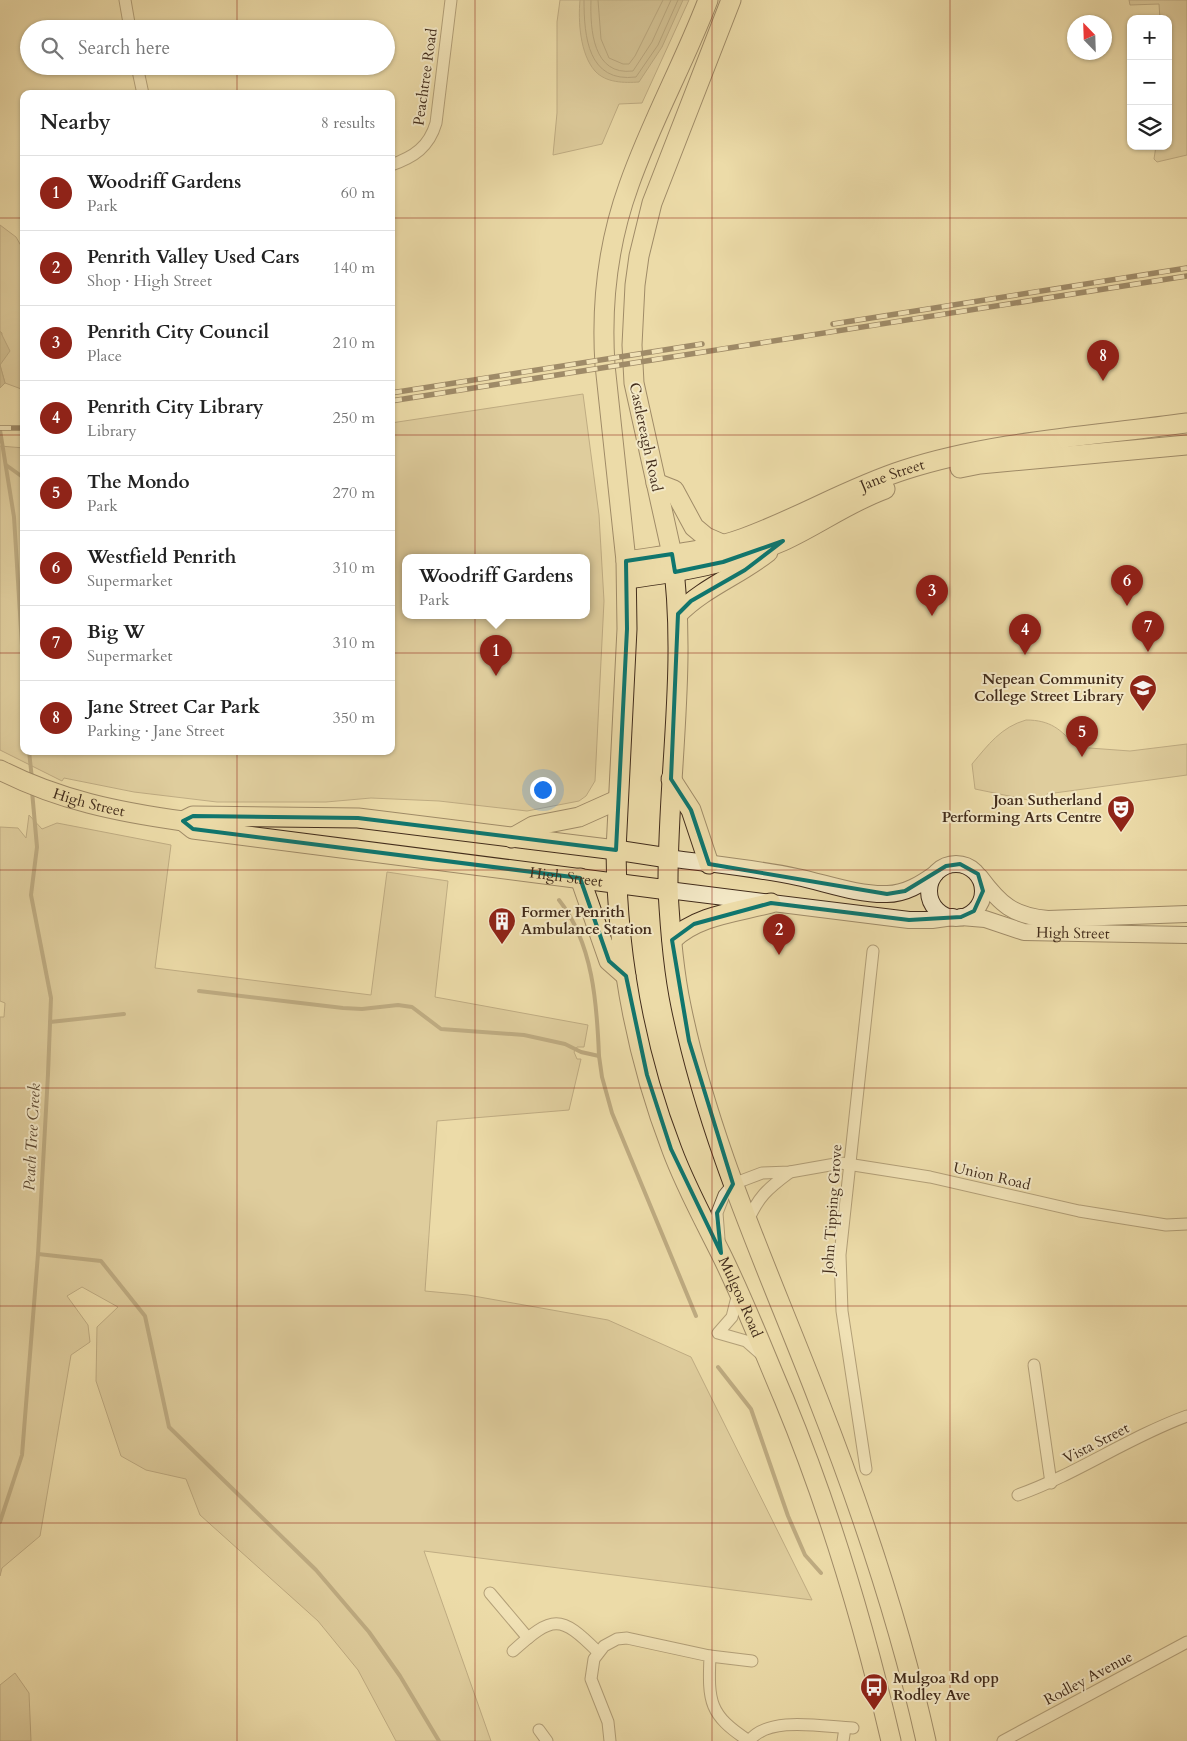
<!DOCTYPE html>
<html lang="en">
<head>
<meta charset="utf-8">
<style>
  body { margin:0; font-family:Cardo,serif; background:#f2f2f2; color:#222 }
  .controls { position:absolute; right:15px; top:15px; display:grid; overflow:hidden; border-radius:10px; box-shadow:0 1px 4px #0004 }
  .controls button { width:45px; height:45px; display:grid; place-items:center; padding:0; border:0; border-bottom:1px solid #e0e0e0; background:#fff; color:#222; font:25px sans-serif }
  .compass { position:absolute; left:1067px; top:15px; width:45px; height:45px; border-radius:50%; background:#fff; box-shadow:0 1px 4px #0004; rotate:337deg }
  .you { position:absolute; left:542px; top:789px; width:18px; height:18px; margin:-12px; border:4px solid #fff; border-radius:50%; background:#1a73e8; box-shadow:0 0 0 8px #1a73e833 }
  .badge { display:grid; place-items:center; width:32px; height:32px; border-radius:50%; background:#8f2418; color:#fff; font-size:16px; font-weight:700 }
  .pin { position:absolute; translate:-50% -41px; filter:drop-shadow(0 1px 2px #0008) }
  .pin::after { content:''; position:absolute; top:26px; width:18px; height:15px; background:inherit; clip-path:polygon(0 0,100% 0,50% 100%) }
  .popup { position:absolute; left:402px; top:554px; width:188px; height:65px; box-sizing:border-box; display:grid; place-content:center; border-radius:10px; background:#fff; filter:drop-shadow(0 1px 4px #0005); font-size:16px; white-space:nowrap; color:#767676 }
  .popup b { font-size:19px; color:#222 }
  .popup::after { content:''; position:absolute; left:50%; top:100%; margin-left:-10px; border:10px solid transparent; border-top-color:#fff }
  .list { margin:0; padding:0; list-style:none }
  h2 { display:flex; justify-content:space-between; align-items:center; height:65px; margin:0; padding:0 20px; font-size:21px }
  h2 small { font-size:16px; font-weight:400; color:#767676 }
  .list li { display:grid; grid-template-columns:32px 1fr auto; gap:15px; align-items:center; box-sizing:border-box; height:75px; padding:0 20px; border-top:1px solid #e0e0e0 }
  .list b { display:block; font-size:19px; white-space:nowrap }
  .list p { margin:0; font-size:16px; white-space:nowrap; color:#767676 }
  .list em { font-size:16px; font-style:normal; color:#767676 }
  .icon { flex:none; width:28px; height:28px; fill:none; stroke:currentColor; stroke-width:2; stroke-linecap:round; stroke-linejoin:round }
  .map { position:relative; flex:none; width:1187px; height:1741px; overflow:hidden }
  .search { position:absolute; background:#fff; box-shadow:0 1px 4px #0004; left:20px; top:20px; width:375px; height:55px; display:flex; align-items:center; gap:12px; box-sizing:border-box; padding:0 18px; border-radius:28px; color:#767676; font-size:19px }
  .panel { position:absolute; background:#fff; box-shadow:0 1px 4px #0004; left:20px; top:90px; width:375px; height:665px; border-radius:10px }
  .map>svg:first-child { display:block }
  .green { fill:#cfbd90; stroke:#887456; fill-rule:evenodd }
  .water { fill:#b2a078; stroke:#857253 }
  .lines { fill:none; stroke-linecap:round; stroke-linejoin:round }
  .shore { stroke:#7a664a; stroke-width:1 }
  .stream { stroke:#857253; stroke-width:4 }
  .minor-casing { stroke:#6c583e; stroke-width:13 }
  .secondary-casing { stroke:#422c1b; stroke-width:18 }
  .primary-casing { stroke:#422c1b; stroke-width:21 }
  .trunk-casing { stroke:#422c1b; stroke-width:21 }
  .minor { stroke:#f3e8c6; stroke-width:11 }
  .secondary { stroke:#f3e8c6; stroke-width:16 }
  .primary { stroke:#ecdba8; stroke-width:19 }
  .trunk { stroke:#ecdba8; stroke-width:19 }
  .rail-casing { stroke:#422c1b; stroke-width:5.5 }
  .rail { stroke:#f3e8c6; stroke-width:4; stroke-dasharray:11; stroke-linecap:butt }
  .marked { fill:none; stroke:#0f766e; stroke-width:4; stroke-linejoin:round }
  .grid { fill:none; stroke:#8f2418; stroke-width:1; stroke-opacity:0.55 }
  .labels { text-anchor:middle; stroke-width:4; stroke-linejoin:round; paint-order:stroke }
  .street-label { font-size:15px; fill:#422c1b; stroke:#f3e8c6 }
  .poi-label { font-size:15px; font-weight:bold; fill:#422c1b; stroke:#f3e8c6; text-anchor:end }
  .water-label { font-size:16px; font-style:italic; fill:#5e4932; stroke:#f3e8c6 }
</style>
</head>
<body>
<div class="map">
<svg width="1187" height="1741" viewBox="0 0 1187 1741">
  <rect width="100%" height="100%" fill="#ecdba8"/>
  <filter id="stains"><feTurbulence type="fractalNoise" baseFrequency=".004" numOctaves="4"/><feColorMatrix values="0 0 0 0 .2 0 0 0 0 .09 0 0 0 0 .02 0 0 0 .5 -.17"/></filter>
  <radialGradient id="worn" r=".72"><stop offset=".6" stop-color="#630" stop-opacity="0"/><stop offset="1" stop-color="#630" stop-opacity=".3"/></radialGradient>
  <g class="green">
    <path d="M560,0H689L642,103L619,104L602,144L553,155L557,113V22Z"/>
    <path d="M1129,0H1187V155L1157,162L1154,159L1156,146H1168V19H1160L1159,4L1130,5Z"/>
    <path d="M0,225L16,237L24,251V390L5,383L0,365L2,333L0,331Z"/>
    <path d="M583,394L599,515L604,601L595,781L586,796L579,801L527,811L439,801L371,798L326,802H217L134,792L64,778L62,781L0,750V446L24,448V751H391V423ZM406,557H586V615H406Z"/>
    <path d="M1026,720C1050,720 1061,729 1076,747L1130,751L1187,744V775L1047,794L1048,804L975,789L972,764C988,745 1001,727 1026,720Z"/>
    <path d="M29,815L42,829L57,823L171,845L155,968L371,995L387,872L448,881L435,997L588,1025L584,1047H577L574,1052L577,1059H581L569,1110L437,1121L425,1291L468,1295L608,1320L691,1357L812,1600L424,1551L491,1741H396L358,1670L318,1621L200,1515L186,1479L146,1470L121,1456L96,1381L97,1327L118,1307L82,1287L67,1296L88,1325L90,1342L71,1355L40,1536L2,1568L0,1576V1017H4L5,1003L0,1001V827L18,828L26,838Z"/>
    <path d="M15,1673L29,1693L31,1741H0V1685Z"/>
  </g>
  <g class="water">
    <path d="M580,0H683L662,47L639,82C624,83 606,83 595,71C580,54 578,21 580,0Z"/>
    <path d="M0,331L10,351L0,365L5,383L0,388Z"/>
  </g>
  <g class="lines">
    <g class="shore">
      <path d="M584,0C584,37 588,83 636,77L658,45L678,0"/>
      <path d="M591,0C590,30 593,76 633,71L652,42L671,0"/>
      <path d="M598,0L601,39L609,58L623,64H629L635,56L663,0"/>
    </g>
    <g class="stream">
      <path d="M0,430L14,517L24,678"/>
      <path d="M6,465L24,478"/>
      <path d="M29,751L32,779"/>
      <path d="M559,900C593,943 597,1004 599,1056"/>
      <path d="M199,991L343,1008L362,1009L398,1005L412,1007L441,1029L524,1035L565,1044L581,1052L599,1056L602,1077L612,1113L696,1316"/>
      <path d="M50,1022L124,1014"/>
      <path d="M38,1254L101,1261L145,1316L169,1427L316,1570L369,1632L400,1676L439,1741"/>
      <path d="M718,1367L751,1409L788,1516L805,1555L821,1573"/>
      <path d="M0,1522L22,1455L38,1254L48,1074L51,998L31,895L37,847L32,791"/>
    </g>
    <g class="minor-casing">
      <g id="minor">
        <path d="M125,0L130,29"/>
        <path d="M137,66L143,94"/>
        <path d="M391,165C414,157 429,147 436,123L451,0"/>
        <path d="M747,1223C758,1197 767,1189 790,1172"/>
        <path d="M719,1239L717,1213L724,1195L733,1184L762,1173L790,1172L841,1163L930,1177L1079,1211L1166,1225L1187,1224"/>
        <path d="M738,1293L732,1317L718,1333L746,1341L763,1356"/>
        <path d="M1034,1365L1051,1483"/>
        <path d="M866,1469L842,1311L840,1255L873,951"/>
        <path d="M1018,1495C1077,1474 1129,1437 1187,1416"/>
        <path d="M490,1593L528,1638"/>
        <path d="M513,1651C553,1615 560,1614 598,1652"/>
        <path d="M710,1656L752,1661"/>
        <path d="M539,1730L547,1741"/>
        <path d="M610,1741L608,1722L591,1679L594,1659L604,1646L617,1639L627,1638L710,1656C708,1702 709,1715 749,1741"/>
        <path d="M749,1741C769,1715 824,1727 853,1728"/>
        <path d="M843,1741L845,1728"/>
        <path d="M1003,1741L1187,1642"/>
      </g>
    </g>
    <g class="secondary-casing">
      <g id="secondary">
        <path d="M668,858C710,864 755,868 797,877C826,883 857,895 887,894C905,894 921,884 935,874"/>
        <circle cx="956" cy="891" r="27"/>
        <path d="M980,877C1000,904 1013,916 1048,919L1187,914"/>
        <path d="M668,890L909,920H932L953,917"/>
        <path id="s1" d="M961,917L985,919L1024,932L1187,935"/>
      </g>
    </g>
    <g class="primary-casing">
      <g id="primary">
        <path d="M672,554L634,383L632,345L635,285L639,256L652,203L731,0"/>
        <path d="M626,561L605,365C601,304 608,243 629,185C651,122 684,63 708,0"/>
        <path id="s2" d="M616,850C617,952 635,1054 672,1150C685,1185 703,1218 720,1252C744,1300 763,1350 784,1399C830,1510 864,1625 891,1741"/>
        <path d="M668,890C670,928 673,968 681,1006C709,1143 768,1269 818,1399C862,1511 900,1624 926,1741"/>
        <path d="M672,940C697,915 738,912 771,903"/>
      </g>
    </g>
    <g class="trunk-casing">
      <g id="trunk">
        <path d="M960,468L980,464L1187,445"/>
        <path d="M656,483L674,490L694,527L706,537L722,544"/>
        <path d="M627,579C680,572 733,563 783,541C818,525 849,502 885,489"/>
        <path d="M678,614C703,588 739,575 768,552"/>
        <path id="s3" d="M0,770C59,800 118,812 183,821L193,816L358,818L616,850L668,858"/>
        <path d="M671,779L691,810L709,864"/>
        <path id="s4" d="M183,821L193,829L668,890C667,778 688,666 672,554"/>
        <path d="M512,838L533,826L579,817L617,800"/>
        <path id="s5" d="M616,850L627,629L626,561C665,555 706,552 744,538C799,518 848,488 904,470C994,441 1093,436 1187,423"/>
        <path d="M580,878L609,961L626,976"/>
      </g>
    </g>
    <use href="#minor" class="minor"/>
    <use href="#secondary" class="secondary"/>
    <use href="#primary" class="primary"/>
    <use href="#trunk" class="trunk"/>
    <g class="rail-casing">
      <g id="rail">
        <path d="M833,324L1187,268"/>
        <path d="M391,393L702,344"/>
        <path d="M391,401L1187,276"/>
        <path d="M0,428H24"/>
      </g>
    </g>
    <use href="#rail" class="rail"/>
  </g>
  <path d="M0 0H1187V1741H0ZM783,541L745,570L691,601L678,614L671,779L691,810L709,864L887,894L905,891L946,866L960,864L978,874L983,891L974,911L961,917L909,920L771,903L694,924L672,940L689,1041L733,1184L717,1213L721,1253L671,1149L647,1075L626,976L609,961L580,878L193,829L183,821L193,816L358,818L616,850L627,629L626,561L672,554L675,572L723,562Z" fill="#ecdba8" fill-opacity=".55" fill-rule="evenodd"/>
  <path class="marked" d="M783,541L745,570L691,601L678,614L671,779L691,810L709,864L887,894L905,891L946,866L960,864L978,874L983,891L974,911L961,917L909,920L771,903L694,924L672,940L689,1041L733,1184L717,1213L721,1253L671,1149L647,1075L626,976L609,961L580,878L193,829L183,821L193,816L358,818L616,850L627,629L626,561L672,554L675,572L723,562Z"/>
  <path class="grid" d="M237,0V29M475,0V1741M712,0V1741M950,0V1741M237,66V94M0,218H24M391,218H1187M0,435H24M391,435H1187M0,653H24M391,653H1187M237,751V1741M0,870H1187M0,1088H1187M0,1306H1187M0,1523H1187"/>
  <defs>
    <g id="university-pin" transform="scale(1.4375)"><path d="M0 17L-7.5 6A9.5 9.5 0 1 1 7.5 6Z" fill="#8f2418" stroke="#f3e8c6"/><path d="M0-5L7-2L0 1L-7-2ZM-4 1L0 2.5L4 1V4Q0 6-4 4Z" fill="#fff"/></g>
    <g id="theatre-pin" transform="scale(1.4375)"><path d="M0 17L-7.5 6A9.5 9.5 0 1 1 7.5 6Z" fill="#8f2418" stroke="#f3e8c6"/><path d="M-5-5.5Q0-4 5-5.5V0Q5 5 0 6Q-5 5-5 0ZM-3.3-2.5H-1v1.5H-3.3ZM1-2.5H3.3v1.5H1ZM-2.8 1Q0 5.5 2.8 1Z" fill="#fff"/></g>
    <g id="building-pin" transform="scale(1.4375)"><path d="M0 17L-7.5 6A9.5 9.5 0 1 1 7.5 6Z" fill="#8f2418" stroke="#f3e8c6"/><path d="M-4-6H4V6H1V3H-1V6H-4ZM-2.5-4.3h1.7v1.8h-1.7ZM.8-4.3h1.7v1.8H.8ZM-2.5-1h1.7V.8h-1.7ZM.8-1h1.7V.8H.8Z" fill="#fff"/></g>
    <g id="bus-pin" transform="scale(1.4375)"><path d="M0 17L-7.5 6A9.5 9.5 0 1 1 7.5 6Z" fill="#8f2418" stroke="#f3e8c6"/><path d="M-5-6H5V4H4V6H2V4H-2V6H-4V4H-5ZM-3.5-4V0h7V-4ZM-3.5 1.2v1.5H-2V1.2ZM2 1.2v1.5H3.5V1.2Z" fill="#fff"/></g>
  </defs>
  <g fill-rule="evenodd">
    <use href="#university-pin" x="1143" y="688"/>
    <use href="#theatre-pin" x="1121" y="809"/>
    <use href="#building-pin" x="502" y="921"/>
    <use href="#bus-pin" x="874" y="1687"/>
  </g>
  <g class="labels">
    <g class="street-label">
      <text transform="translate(425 77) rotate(-82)" y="5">Peachtree Road</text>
      <text transform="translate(646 437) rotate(78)" y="5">Castlereagh Road</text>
      <text dy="5" stroke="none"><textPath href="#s5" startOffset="571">Jane Street</textPath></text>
      <text dy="5" stroke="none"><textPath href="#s3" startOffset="95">High Street</textPath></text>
      <text dy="5" stroke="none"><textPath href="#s4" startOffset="389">High Street</textPath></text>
      <text dy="5" stroke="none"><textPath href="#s1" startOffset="114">High Street</textPath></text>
      <text transform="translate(992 1176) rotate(13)" y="5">Union Road</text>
      <text transform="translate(832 1209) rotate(-86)" y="5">John Tipping Grove</text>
      <text dy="5" stroke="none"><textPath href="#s2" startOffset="469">Mulgoa Road</textPath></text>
      <text transform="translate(1096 1443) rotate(-27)" y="5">Vista Street</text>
      <text transform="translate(1088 1678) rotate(-28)" y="5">Rodley Avenue</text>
    </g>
    <g class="poi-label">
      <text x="1124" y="684">Nepean Community<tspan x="1124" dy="17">College Street Library</tspan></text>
      <text x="1102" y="805">Joan Sutherland<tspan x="1102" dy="17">Performing Arts Centre</tspan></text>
      <text x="521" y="917" text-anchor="start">Former Penrith<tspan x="521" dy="17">Ambulance Station</tspan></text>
      <text x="893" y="1683" text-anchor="start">Mulgoa Rd opp<tspan x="893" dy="17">Rodley Ave</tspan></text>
    </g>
    <g class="water-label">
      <text transform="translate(31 1137) rotate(-87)" y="6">Peach Tree Creek</text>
    </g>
  </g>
  <rect width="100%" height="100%" filter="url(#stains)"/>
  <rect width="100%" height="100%" fill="url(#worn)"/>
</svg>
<div class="controls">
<button>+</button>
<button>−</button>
<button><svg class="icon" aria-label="layers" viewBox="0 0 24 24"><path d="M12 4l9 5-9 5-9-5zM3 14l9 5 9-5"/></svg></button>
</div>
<svg class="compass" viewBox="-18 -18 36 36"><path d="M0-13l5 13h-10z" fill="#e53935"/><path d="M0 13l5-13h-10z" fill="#767676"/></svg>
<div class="you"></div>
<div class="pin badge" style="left:496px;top:676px">1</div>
<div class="popup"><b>Woodriff Gardens</b>Park</div>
<div class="pin badge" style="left:779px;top:955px">2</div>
<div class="pin badge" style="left:932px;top:616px">3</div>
<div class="pin badge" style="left:1025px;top:655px">4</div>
<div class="pin badge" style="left:1082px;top:757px">5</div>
<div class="pin badge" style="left:1127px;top:606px">6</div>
<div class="pin badge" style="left:1148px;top:652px">7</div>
<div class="pin badge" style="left:1103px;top:381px">8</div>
<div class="search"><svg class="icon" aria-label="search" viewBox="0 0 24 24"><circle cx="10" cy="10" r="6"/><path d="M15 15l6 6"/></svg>Search here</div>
<section class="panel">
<h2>Nearby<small>8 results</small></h2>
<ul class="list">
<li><span class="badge">1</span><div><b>Woodriff Gardens</b><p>Park</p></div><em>60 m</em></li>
<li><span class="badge">2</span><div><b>Penrith Valley Used Cars</b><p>Shop · High Street</p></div><em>140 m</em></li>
<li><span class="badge">3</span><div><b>Penrith City Council</b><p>Place</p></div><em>210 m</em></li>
<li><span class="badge">4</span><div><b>Penrith City Library</b><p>Library</p></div><em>250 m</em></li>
<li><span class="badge">5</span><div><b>The Mondo</b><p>Park</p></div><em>270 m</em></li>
<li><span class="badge">6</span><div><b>Westfield Penrith</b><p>Supermarket</p></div><em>310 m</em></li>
<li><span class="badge">7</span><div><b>Big W</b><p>Supermarket</p></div><em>310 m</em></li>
<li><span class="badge">8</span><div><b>Jane Street Car Park</b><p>Parking · Jane Street</p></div><em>350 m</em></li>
</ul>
</section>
</div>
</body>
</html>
